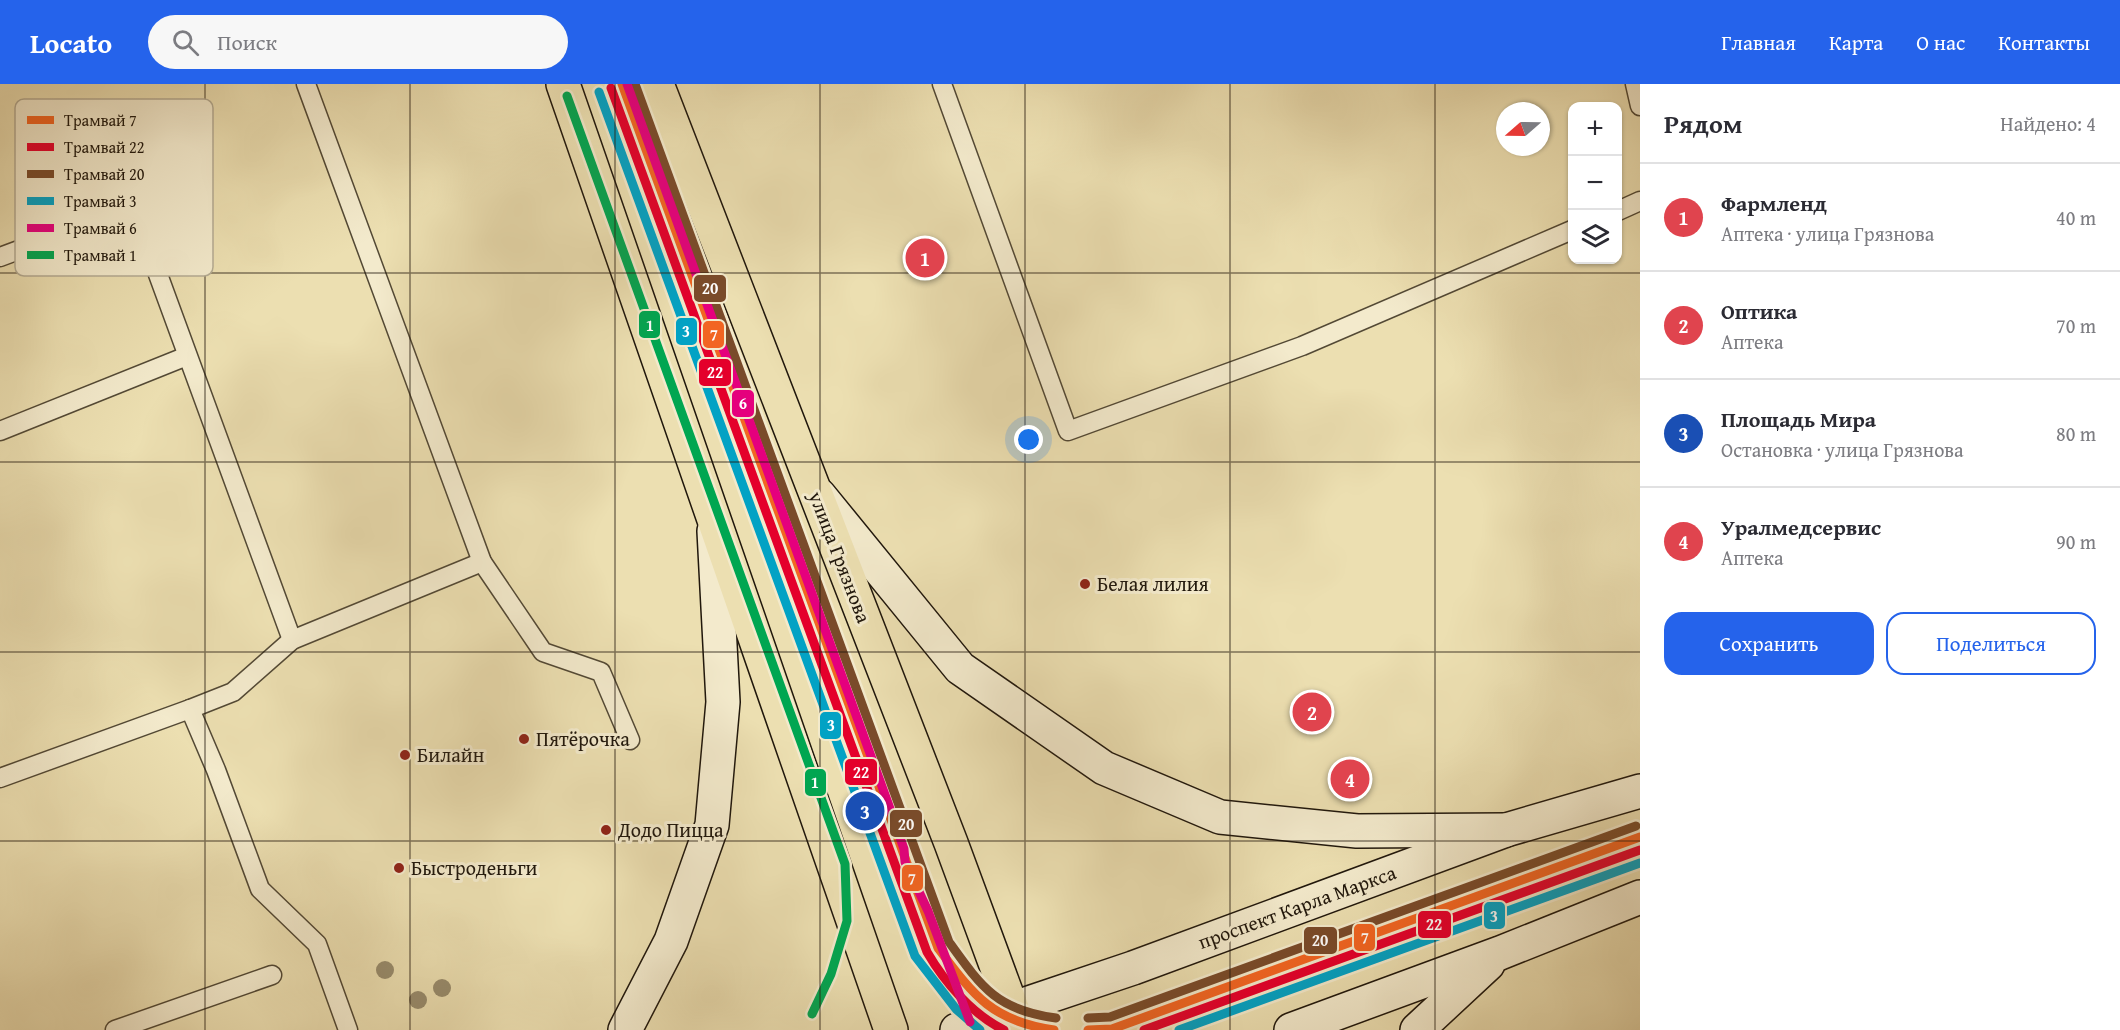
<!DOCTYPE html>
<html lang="ru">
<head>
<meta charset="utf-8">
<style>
  body { margin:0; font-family:"Gentium Book Plus",serif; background:#f7f7f7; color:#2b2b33 }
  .controls { position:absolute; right:18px; top:18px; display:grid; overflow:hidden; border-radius:12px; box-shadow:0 2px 4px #0004 }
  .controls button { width:54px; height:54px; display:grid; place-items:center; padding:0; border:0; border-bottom:2px solid #e1e1e2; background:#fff; color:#2b2b33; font:30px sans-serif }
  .compass { position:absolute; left:1496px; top:18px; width:54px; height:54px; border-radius:50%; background:#fff; box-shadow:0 2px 4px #0004; rotate:250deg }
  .you { position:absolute; left:1029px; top:356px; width:21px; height:21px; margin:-15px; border:4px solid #fff; border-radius:50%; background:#1a73e8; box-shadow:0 0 0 9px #1a73e833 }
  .badge { display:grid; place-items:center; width:39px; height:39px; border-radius:50%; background:#2563eb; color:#fff; font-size:20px; font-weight:700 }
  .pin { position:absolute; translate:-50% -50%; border:3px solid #fff; box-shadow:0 2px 6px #0006 }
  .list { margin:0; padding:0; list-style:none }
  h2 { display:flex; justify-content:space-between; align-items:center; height:78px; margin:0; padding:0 24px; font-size:26px }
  h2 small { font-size:20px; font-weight:400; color:#7c7c81 }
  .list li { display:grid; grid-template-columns:39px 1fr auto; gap:18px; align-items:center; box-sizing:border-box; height:108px; padding:0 24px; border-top:2px solid #e1e1e2 }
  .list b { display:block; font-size:22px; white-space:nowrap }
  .list p { margin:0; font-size:20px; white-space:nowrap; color:#7c7c81 }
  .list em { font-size:20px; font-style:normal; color:#7c7c81 }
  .actions { display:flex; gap:12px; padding:18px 24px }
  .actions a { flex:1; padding:14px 0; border:2px solid #2563eb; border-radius:18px; text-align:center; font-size:21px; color:#2563eb }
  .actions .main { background:#2563eb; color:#fff }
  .icon { flex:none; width:33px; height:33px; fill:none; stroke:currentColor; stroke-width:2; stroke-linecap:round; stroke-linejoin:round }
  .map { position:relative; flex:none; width:1640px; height:946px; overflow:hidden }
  header { display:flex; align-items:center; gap:36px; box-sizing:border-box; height:84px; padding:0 30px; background:#2563eb; color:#fff }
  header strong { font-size:28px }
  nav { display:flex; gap:33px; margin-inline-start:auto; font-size:21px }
  .search { width:420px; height:54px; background:#f7f7f7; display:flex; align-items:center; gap:15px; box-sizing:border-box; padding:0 21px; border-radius:33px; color:#7c7c81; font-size:22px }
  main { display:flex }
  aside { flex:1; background:#fff }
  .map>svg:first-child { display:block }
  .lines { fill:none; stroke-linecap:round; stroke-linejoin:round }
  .service-casing { stroke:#534935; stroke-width:21 }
  .secondary-casing { stroke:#20170c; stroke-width:36 }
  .primary-casing { stroke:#20170c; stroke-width:36 }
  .service { stroke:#f3eacc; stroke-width:18 }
  .secondary { stroke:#f3eacc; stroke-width:33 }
  .primary { stroke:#ecdfb1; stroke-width:33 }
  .tram-1-casing { stroke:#f3eacc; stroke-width:14 }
  .tram-2-casing { stroke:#f3eacc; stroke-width:14 }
  .tram-3-casing { stroke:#f3eacc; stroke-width:14 }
  .tram-4-casing { stroke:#f3eacc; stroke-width:14 }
  .tram-5-casing { stroke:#f3eacc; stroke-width:14 }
  .tram-6-casing { stroke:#f3eacc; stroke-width:14 }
  .tram-1 { stroke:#f26522; stroke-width:9 }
  .tram-2 { stroke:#e4002b; stroke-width:9 }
  .tram-3 { stroke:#7a4b2a; stroke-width:9 }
  .tram-4 { stroke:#02a2c4; stroke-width:9 }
  .tram-5 { stroke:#e5007d; stroke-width:9 }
  .tram-6 { stroke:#00a651; stroke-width:9 }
  .tree { fill:#988c6d }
  .grid { fill:none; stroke:#20170c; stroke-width:1.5; stroke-opacity:0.55 }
  .poi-dot { fill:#8f2418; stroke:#f3eacc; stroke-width:2 }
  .labels { text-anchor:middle; stroke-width:6; stroke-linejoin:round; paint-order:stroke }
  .street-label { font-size:20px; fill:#20170c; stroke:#f3eacc }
  .poi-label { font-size:20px; fill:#20170c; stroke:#f3eacc; text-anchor:start }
  .key { fill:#f3eacc; stroke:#b4ab92; stroke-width:1.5 }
  .key-label { font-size:16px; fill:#20170c }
  .line-badge { stroke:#f3eacc; stroke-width:2 }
  .badge-label { font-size:16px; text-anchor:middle; font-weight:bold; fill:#fff }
</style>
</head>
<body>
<header>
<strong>Locato</strong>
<div class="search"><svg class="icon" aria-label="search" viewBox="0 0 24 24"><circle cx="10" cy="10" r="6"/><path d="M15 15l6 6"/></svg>Поиск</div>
<nav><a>Главная</a><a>Карта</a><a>О нас</a><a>Контакты</a></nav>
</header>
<main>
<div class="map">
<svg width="1640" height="946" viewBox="0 0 1640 946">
  <rect width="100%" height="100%" fill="#ecdfb1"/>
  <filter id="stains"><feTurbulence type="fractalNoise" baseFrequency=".00333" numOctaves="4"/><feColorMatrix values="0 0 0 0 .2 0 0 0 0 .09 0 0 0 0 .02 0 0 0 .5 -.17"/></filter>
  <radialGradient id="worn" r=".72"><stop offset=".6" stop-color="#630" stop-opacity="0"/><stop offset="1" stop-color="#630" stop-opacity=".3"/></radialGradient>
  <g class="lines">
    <g class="service-casing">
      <g id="service">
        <path d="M306,0L482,478L543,568L601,588L630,656"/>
        <path d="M942,0L1068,347L1302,262L1572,146"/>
        <path d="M1635,0L1640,22"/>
        <path d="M104,43L292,556"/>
        <path d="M1618,127L1640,117"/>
        <path d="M0,173L134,123"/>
        <path d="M0,347L187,272"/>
        <path d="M0,694L190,625"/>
        <path d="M115,946L272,891"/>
        <path d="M348,946L317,860L260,805L216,686L190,625L233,608L292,556L482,478"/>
      </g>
    </g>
    <g class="secondary-casing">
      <g id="secondary">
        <path d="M819,411L960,584L1104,684L1220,733L1357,747L1506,746"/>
        <path d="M625,946L671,857L712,741L723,618L714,447"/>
        <path d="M957,946L1011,925L1133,884L1506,746L1640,707"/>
        <path d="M1291,946L1500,869L1640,813"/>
        <path d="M1417,946L1488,880"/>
      </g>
    </g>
    <g class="primary-casing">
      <g id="primary">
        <path d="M563,0L891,946"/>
        <path d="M657,0L951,759L1020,946"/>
      </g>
    </g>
    <use href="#service" class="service"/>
    <use href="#secondary" class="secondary"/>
    <use href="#primary" class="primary"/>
    <g class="tram-1-casing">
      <g id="tram-1">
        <path d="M622,0L938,864C974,912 992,937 1054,946"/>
        <path d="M1088,946L1112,945L1640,753"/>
      </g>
    </g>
    <g class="tram-2-casing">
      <g id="tram-2">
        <path d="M611,4L927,868C945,899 972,930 1004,946"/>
        <path d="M1144,946L1640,766"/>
      </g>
    </g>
    <g class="tram-3-casing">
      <g id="tram-3">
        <path d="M635,0L949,858C982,904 997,926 1056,934"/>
        <path d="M1088,934L1110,933L1636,742"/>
      </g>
    </g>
    <g class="tram-4-casing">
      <g id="tram-4">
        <path d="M599,8L915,872L956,925L980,946"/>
        <path d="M1179,946L1640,779"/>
      </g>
    </g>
    <g class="tram-5-casing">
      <path id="tram-5" d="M627,0L888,719L904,765L905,778L928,827L970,938"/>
    </g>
    <g class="tram-6-casing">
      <path id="tram-6" d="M567,12L845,780L847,837L831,890L812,930"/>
    </g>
    <use href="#tram-1" class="tram-1"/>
    <use href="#tram-2" class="tram-2"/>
    <use href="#tram-3" class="tram-3"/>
    <use href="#tram-4" class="tram-4"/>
    <use href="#tram-5" class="tram-5"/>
    <use href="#tram-6" class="tram-6"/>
  </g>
  <g class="tree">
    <circle cx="385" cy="886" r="9"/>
    <circle cx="442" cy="904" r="9"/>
    <circle cx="418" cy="916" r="9"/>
  </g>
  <path class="grid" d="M205,0V946M410,0V946M615,0V946M820,0V946M1025,0V946M1230,0V946M1435,0V946M0,189H1640M0,378H1640M0,568H1640M0,757H1640"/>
  <g class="poi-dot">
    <circle cx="1085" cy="500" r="6"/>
    <circle cx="524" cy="655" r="6"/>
    <circle cx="405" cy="671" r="6"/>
    <circle cx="606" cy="746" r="6"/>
    <circle cx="399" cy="784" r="6"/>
  </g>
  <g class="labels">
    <g class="street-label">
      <text transform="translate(840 473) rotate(69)" y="7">улица Грязнова</text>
      <text transform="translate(1297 823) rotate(-20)" y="7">проспект Карла Маркса</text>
    </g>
    <g class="poi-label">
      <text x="1097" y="507">Белая лилия</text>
      <text x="536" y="662">Пятёрочка</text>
      <text x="417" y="678">Билайн</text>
      <text x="618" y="753">Додо Пицца</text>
      <text x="411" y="791">Быстроденьги</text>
    </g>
  </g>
  <rect x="15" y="15" width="198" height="177" rx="9" class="key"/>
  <rect x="27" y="32" width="27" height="8" fill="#f26522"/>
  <rect x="27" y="59" width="27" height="8" fill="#e4002b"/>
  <rect x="27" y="86" width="27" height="8" fill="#7a4b2a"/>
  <rect x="27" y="113" width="27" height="8" fill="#02a2c4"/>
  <rect x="27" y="140" width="27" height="8" fill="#e5007d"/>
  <rect x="27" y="167" width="27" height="8" fill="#00a651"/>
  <g class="key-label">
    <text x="64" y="42">Трамвай 7</text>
    <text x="64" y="69">Трамвай 22</text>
    <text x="64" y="96">Трамвай 20</text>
    <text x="64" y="123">Трамвай 3</text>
    <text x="64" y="150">Трамвай 6</text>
    <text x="64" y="177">Трамвай 1</text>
  </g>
  <g class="line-badge">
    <rect x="693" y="190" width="34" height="29" rx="6" fill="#7a4b2a"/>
    <rect x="638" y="226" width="23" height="29" rx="6" fill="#00a651"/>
    <rect x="675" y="233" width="23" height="29" rx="6" fill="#02a2c4"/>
    <rect x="702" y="236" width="23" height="29" rx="6" fill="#f26522"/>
    <rect x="698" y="274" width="34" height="29" rx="6" fill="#e4002b"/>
    <rect x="731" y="305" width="24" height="29" rx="6" fill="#e5007d"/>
    <rect x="819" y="627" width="23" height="29" rx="6" fill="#02a2c4"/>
    <rect x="844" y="674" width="34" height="28" rx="6" fill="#e4002b"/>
    <rect x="804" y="684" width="23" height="29" rx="6" fill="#00a651"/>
    <rect x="889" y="725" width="34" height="29" rx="6" fill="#7a4b2a"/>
    <rect x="901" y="780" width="23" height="28" rx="6" fill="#f26522"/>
    <rect x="1483" y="817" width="23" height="29" rx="6" fill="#02a2c4"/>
    <rect x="1417" y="826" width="35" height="29" rx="6" fill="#e4002b"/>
    <rect x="1353" y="839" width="23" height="29" rx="6" fill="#f26522"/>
    <rect x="1303" y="842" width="35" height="29" rx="6" fill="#7a4b2a"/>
  </g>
  <g class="badge-label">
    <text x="710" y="210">20</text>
    <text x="650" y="247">1</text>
    <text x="686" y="253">3</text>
    <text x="714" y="256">7</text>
    <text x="715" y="294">22</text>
    <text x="743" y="325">6</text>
    <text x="831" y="647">3</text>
    <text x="861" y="694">22</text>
    <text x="815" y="704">1</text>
    <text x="906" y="746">20</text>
    <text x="912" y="800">7</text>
    <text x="1494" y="838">3</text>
    <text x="1434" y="846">22</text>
    <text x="1365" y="859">7</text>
    <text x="1320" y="862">20</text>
  </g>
  <rect width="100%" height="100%" filter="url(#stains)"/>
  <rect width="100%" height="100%" fill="url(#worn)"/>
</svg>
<div class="controls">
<button>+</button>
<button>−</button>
<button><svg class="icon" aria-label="layers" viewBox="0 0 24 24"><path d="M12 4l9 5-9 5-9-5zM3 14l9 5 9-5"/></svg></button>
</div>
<svg class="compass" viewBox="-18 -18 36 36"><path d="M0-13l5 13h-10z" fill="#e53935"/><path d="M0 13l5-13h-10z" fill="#7c7c81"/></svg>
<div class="you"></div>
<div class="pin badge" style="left:925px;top:174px;background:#e0444e">1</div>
<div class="pin badge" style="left:1312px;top:628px;background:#e0444e">2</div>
<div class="pin badge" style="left:865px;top:727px;background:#1a4fb4">3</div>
<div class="pin badge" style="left:1350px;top:695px;background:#e0444e">4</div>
</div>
<aside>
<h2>Рядом<small>Найдено: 4</small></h2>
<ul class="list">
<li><span class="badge" style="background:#e0444e">1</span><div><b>Фармленд</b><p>Аптека · улица Грязнова</p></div><em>40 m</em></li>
<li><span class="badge" style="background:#e0444e">2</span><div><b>Оптика</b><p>Аптека</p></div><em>70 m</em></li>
<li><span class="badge" style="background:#1a4fb4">3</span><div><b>Площадь Мира</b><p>Остановка · улица Грязнова</p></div><em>80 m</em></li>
<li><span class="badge" style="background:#e0444e">4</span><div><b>Уралмедсервис</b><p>Аптека</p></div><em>90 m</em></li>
</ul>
<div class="actions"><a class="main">Сохранить</a><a>Поделиться</a></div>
</aside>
</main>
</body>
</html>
